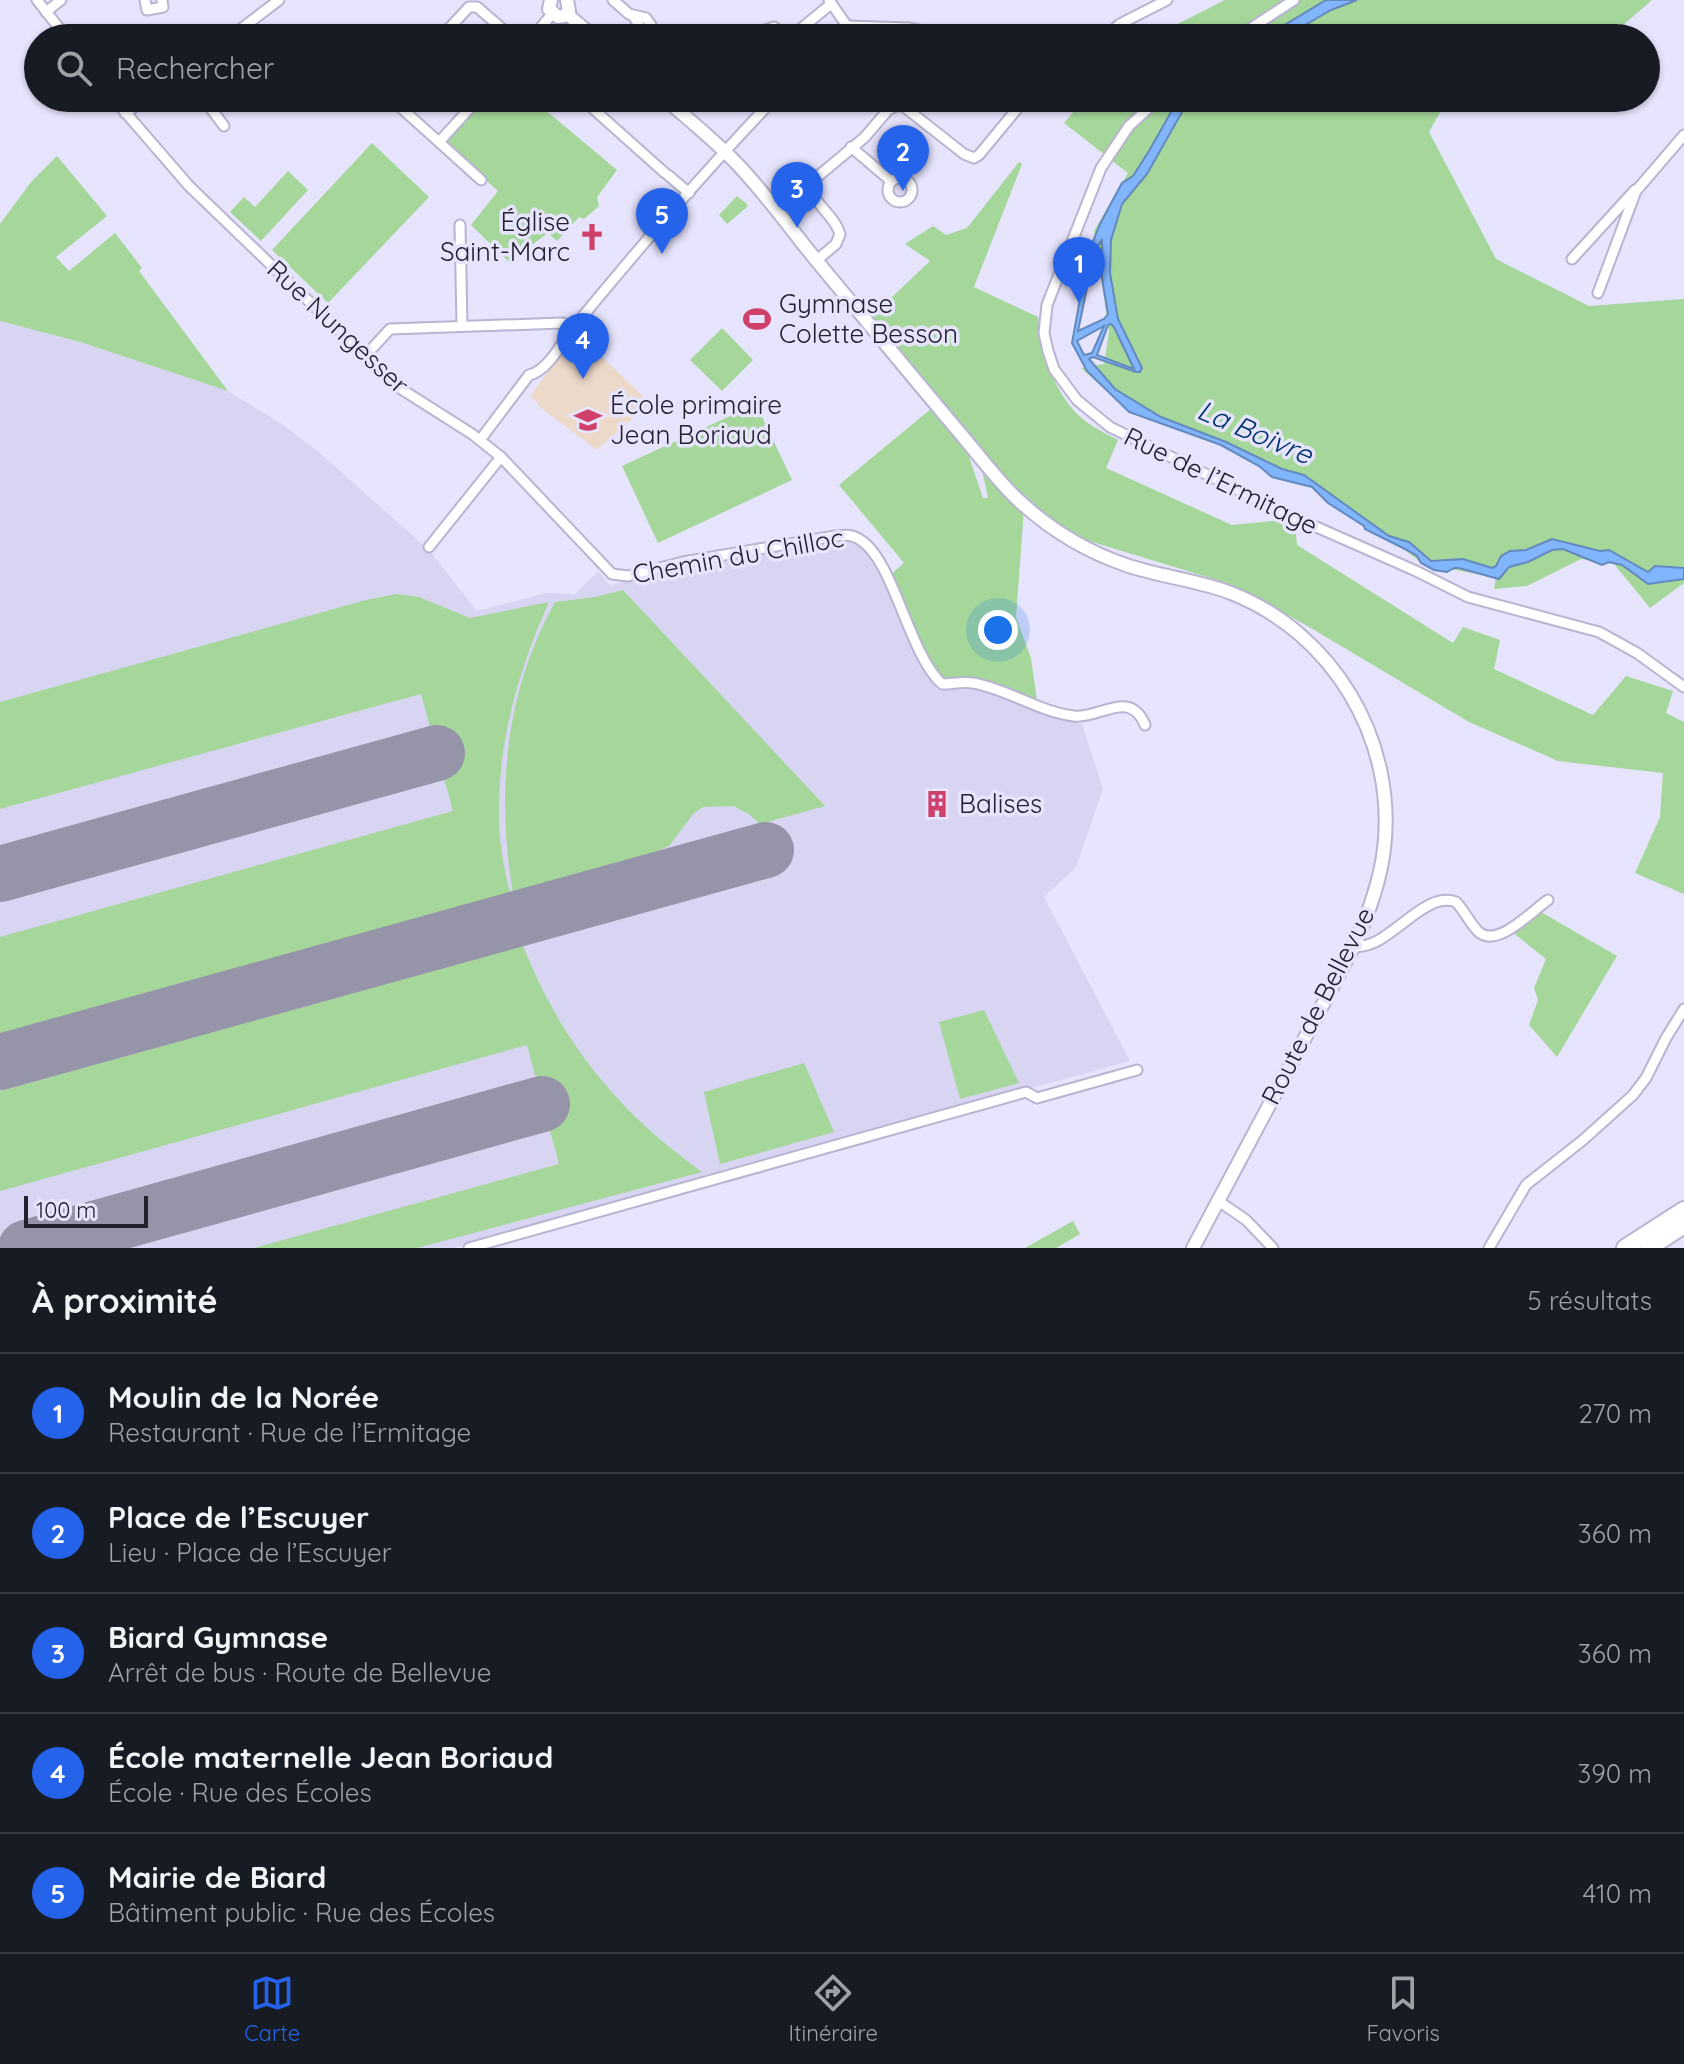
<!DOCTYPE html>
<html lang="fr">
<head>
<meta charset="utf-8">
<style>
  body { margin:0; font-family:Quicksand,sans-serif; background:#20242c; color:#f1f3f6 }
  .scale { position:absolute; left:24px; bottom:20px; width:124px; box-sizing:border-box; padding-left:8px; border:4px solid #22212c; border-top:0; font-size:22px; line-height:28px; white-space:nowrap; color:#22212c; -webkit-text-stroke:6px #e7e4fd; paint-order:stroke }
  .you { position:absolute; left:998px; top:630px; width:28px; height:28px; margin:-20px; border:6px solid #fff; border-radius:50%; background:#1a73e8; box-shadow:0 0 0 12px #1a73e833 }
  .badge { display:grid; place-items:center; width:52px; height:52px; border-radius:50%; background:#2563eb; color:#fff; font-size:26px; font-weight:700 }
  .pin { position:absolute; translate:-50% -66px; filter:drop-shadow(0 2px 4px #0008) }
  .pin::after { content:''; position:absolute; top:42px; width:28px; height:24px; background:inherit; clip-path:polygon(0 0,100% 0,50% 100%) }
  .list { margin:0; padding:0; list-style:none }
  h2 { display:flex; justify-content:space-between; align-items:center; height:104px; margin:0; padding:0 32px; font-size:34px }
  h2 small { font-size:26px; font-weight:400; color:#9ea1a6 }
  .list li { display:grid; grid-template-columns:52px 1fr auto; gap:24px; align-items:center; box-sizing:border-box; height:120px; padding:0 32px; border-top:2px solid #363941 }
  .list b { display:block; font-size:30px; white-space:nowrap }
  .list p { margin:0; font-size:26px; white-space:nowrap; color:#9ea1a6 }
  .list em { font-size:26px; font-style:normal; color:#9ea1a6 }
  .icon { flex:none; width:44px; height:44px; fill:none; stroke:currentColor; stroke-width:2; stroke-linecap:round; stroke-linejoin:round }
  .map { position:relative; flex:none; width:1684px; height:1248px; overflow:hidden }
  .search { position:absolute; background:#171b24; box-shadow:0 2px 6px #0004; left:24px; right:24px; top:24px; height:88px; display:flex; align-items:center; gap:20px; box-sizing:border-box; padding:0 28px; border-radius:44px; color:#9ea1a6; font-size:30px }
  .sheet { height:704px; background:#171b24 }
  nav { display:flex; justify-content:space-around; align-items:center; box-sizing:border-box; height:112px; border-top:2px solid #363941; background:#171b24; font-size:22px; color:#9ea1a6 }
  nav a { display:grid; justify-items:center; gap:4px }
  nav .on { color:#2563eb }
  .map>svg:first-child { display:block }
  .built { fill:#d8d5f2 }
  .education { fill:#edd9ca }
  .green { fill:#a4d799 }
  .water { fill:#81b5fc; stroke:#6489be; stroke-width:2; fill-rule:evenodd }
  .lines { fill:none; stroke-linecap:round; stroke-linejoin:round }
  .runway { stroke:#9694a8; stroke-width:56 }
  .street-casing { stroke:#b8b4d1; stroke-width:13 }
  .secondary-casing { stroke:#b8b4d1; stroke-width:16 }
  .highway-casing { stroke:#b8b4d1; stroke-width:20 }
  .street { stroke:#fff; stroke-width:9 }
  .secondary { stroke:#fff; stroke-width:12 }
  .highway { stroke:#fff; stroke-width:16 }
  .labels { text-anchor:middle; stroke-width:7; stroke-linejoin:round; paint-order:stroke }
  .poi-label { font-size:26px; fill:#22212c; stroke:#e7e4fd; text-anchor:start }
  .street-label { font-size:26px; fill:#22212c; stroke:#e7e4fd }
  .water-label { font-size:28px; font-style:italic; fill:#00326f; stroke:#e7e4fd }
</style>
</head>
<body>
<div class="map">
<svg width="1684" height="1248" viewBox="0 0 1684 1248">
  <rect width="100%" height="100%" fill="#e7e4fd"/>
  <path class="built" d="M0,321L79,342L228,391L244,401L282,424L321,454L429,550L477,611L546,593L575,594L598,571L610,585L686,566L847,540L867,551L937,690L980,689L1082,724L1103,789L1076,867L1044,897L1130,1061L454,1248H0Z"/>
  <path class="education" d="M577,333L650,403L597,450L537,405L538,403L530,396Z"/>
  <g class="green">
    <path d="M1225,0H1652L1608,38H1150Z"/>
    <path d="M484,98H531L617,170L597,197L599,206L584,219L579,217L557,241L548,233L532,245H528L510,263L471,225L498,191L444,143Z"/>
    <path d="M1085,98H1452L1447,100L1429,132L1496,259L1589,306L1684,299V583L1650,608L1614,564L1581,559L1527,586L1494,589L1496,577L1425,565L1305,478L1121,404L1081,368L1104,364L1109,331L1094,231L1128,173L1064,123Z"/>
    <path d="M372,143L429,197L328,303L272,250Z"/>
    <path d="M57,156L107,216L56,257L69,271L115,233L142,268L139,271L228,391L80,342L0,321V224L31,182Z"/>
    <path d="M1019,162L1022,164L974,287L1038,317C1042,354 1054,395 1084,420C1094,428 1107,434 1118,440L1106,468L1232,525L1283,520L1295,526L1297,545L1453,643L1463,627L1500,640L1494,669L1593,715L1626,676L1673,691L1666,713L1684,722V894L1635,873L1660,817L1663,773L1558,761L1469,722L1304,624L1227,583L1089,541L1050,518L1025,495L1016,617L1031,658L1037,701L977,678L951,682L934,670L889,576L904,563L839,485L932,408L966,448L983,498H988L976,441L872,316L930,261L905,244L933,226L946,235L967,228Z"/>
    <path d="M288,171L308,190L261,241L230,212L244,197L255,207Z"/>
    <path d="M737,196L747,204V207L727,224L719,215Z"/>
    <path d="M722,328L753,360L722,391L690,360Z"/>
    <path d="M756,404L792,480L658,543L622,466Z"/>
    <path d="M623,590L825,806L760,824L749,814L733,806L703,807L694,813L669,846L646,856L513,893C496,793 505,692 555,602L595,597Z"/>
    <path d="M396,594L419,597L470,618L549,602C515,677 494,756 500,839C502,857 506,876 510,894L0,1034V937L453,811L421,694L0,809V702L366,600Z"/>
    <path d="M1534,908L1617,956L1557,1057L1529,1025L1538,1000L1534,988L1546,959L1506,927Z"/>
    <path d="M523,946C562,1043 617,1111 702,1172L417,1248H254L559,1164L527,1045L0,1191V1091Z"/>
    <path d="M984,1010L1019,1083L960,1099L939,1022Z"/>
    <path d="M804,1063L834,1132L720,1164L704,1092Z"/>
    <path d="M1073,1221L1080,1234L1056,1248H1025Z"/>
  </g>
  <g class="water">
    <path d="M1326,0H1357L1331,10L1283,38H1263Z"/>
    <path d="M1179,98H1190L1147,174L1122,204L1111,240L1110,273L1118,319L1142,368L1140,372H1136L1093,357L1089,359L1115,389L1161,417L1226,442L1282,469L1304,475L1389,536L1409,542L1431,561L1463,559L1492,568L1496,566L1501,556L1510,551L1526,550L1552,539L1600,551L1609,550L1648,572L1655,566L1684,568V579L1648,584L1622,565L1609,562L1602,565L1563,549L1552,550L1528,562L1509,567L1499,579L1459,568H1454L1447,572L1434,570L1421,563L1417,556L1407,550L1365,529L1364,526L1328,503L1312,487L1272,477L1259,466L1221,445L1129,412L1087,371L1072,343L1088,254L1100,224L1122,183L1133,176L1149,151ZM1102,239V278L1108,314L1104,319L1078,331L1094,254ZM1111,324L1114,327L1134,369L1097,355L1108,325ZM1104,326L1092,353L1084,355L1077,341Z"/>
  </g>
  <g class="lines">
    <g class="runway">
      <path d="M0,874L437,753"/>
      <path d="M0,1062L766,850"/>
      <path d="M26,1248L542,1104"/>
    </g>
    <g class="street-casing">
      <g id="street">
        <path d="M37,0L67,38"/>
        <path d="M145,0L147,10L163,7L162,0"/>
        <path d="M613,0L629,14L646,18L651,25L643,31L633,16"/>
        <path d="M829,0L847,26"/>
        <path d="M46,12L61,0"/>
        <path d="M847,26L909,28L959,38"/>
        <path d="M229,38L279,0"/>
        <path d="M440,38L469,7H477L513,38"/>
        <path d="M532,38L552,14"/>
        <path d="M750,38L761,31L774,27L783,34L792,36L831,4"/>
        <path d="M835,38L847,26"/>
        <path d="M1104,38L1120,24L1167,0"/>
        <path d="M1236,38L1294,0"/>
        <path d="M113,98L189,186L398,387L472,434L501,457L612,574L628,576L683,562L835,536C844,535 851,534 859,539C894,559 908,653 942,684C952,684 963,681 973,683C1008,689 1039,712 1074,716C1100,719 1130,688 1145,725"/>
        <path d="M203,98L224,126"/>
        <path d="M390,98L439,142L479,98"/>
        <path d="M581,98L665,173"/>
        <path d="M1160,98L1129,126L1101,168L1047,305L1044,333L1048,351L1054,369L1077,400L1110,427L1287,514L1416,571L1468,597L1599,632L1637,653L1684,687"/>
        <path d="M125,113L148,98"/>
        <path d="M439,142L481,180"/>
        <path d="M851,147L891,181"/>
        <path d="M668,175L689,193"/>
        <circle cx="900" cy="190" r="12"/>
        <path d="M460,225L462,325"/>
        <path d="M1572,259L1635,190"/>
        <path d="M817,260L836,244L840,234C835,215 811,203 810,183L865,137L888,110L896,106H903L964,154L974,158L979,155L1026,98"/>
        <path d="M1598,293L1636,191L1684,135"/>
        <path d="M366,355L390,329L562,323L574,327"/>
        <path d="M480,440L529,375C548,371 562,342 574,327C638,249 705,171 775,98"/>
        <path d="M429,547L501,457"/>
        <path d="M1354,946C1387,952 1423,889 1456,902C1465,911 1471,926 1480,933C1499,947 1533,910 1548,900"/>
        <path d="M1217,1200L1246,1220L1273,1248"/>
        <path d="M469,1248L1026,1092L1037,1098L1137,1070"/>
        <path d="M1489,1248L1526,1185L1583,1140L1633,1095L1646,1078L1666,1038L1684,1009"/>
      </g>
    </g>
    <g class="secondary-casing">
      <g id="secondary">
        <path d="M551,0L549,9L558,17L564,16L569,11L567,0"/>
        <path d="M567,14L595,38"/>
        <path d="M664,98C689,120 717,142 740,167C767,196 791,229 816,260C864,318 911,375 959,432C977,453 994,476 1014,496C1046,527 1085,551 1126,565C1161,577 1198,580 1231,593C1333,633 1397,740 1384,849C1380,883 1368,915 1354,946L1193,1248"/>
      </g>
    </g>
    <g class="highway-casing">
      <g id="highway">
        <path d="M1625,1248L1684,1210"/>
        <path d="M1649,1248L1684,1225"/>
      </g>
    </g>
    <use href="#street" class="street"/>
    <use href="#secondary" class="secondary"/>
    <use href="#highway" class="highway"/>
  </g>
  <defs>
    <g id="church-bare" transform="scale(2.16)"><path d="M-1.2-6h2.4v3.5h3.3v2.4h-3.3V6h-2.4V-.1h-3.3v-2.4h3.3Z" fill="#cf416a" stroke="#e7e4fd" stroke-width="2.5" paint-order="stroke"/></g>
    <g id="stadium-bare" transform="scale(2.16)"><path d="M0-5a6.5 5 0 1 0 0 10a6.5 5 0 1 0 0-10ZM-3.5-1.8h7v3.6h-7Z" fill="#cf416a" stroke="#e7e4fd" stroke-width="2.5" paint-order="stroke"/></g>
    <g id="school-bare" transform="scale(2.16)"><path d="M0-5L7-2L0 1L-7-2ZM-4 1L0 2.5L4 1V4Q0 6-4 4Z" fill="#cf416a" stroke="#e7e4fd" stroke-width="2.5" paint-order="stroke"/></g>
    <g id="building-bare" transform="scale(2.16)"><path d="M-4-6H4V6H1V3H-1V6H-4ZM-2.5-4.3h1.7v1.8h-1.7ZM.8-4.3h1.7v1.8H.8ZM-2.5-1h1.7V.8h-1.7ZM.8-1h1.7V.8H.8Z" fill="#cf416a" stroke="#e7e4fd" stroke-width="2.5" paint-order="stroke"/></g>
  </defs>
  <g fill-rule="evenodd">
    <use href="#church-bare" x="592" y="237"/>
    <use href="#stadium-bare" x="757" y="319"/>
    <use href="#school-bare" x="588" y="420"/>
    <use href="#building-bare" x="937" y="804"/>
  </g>
  <g class="labels">
    <g class="poi-label">
      <text x="570" y="231" text-anchor="end">Église<tspan x="570" dy="30">Saint-Marc</tspan></text>
      <text x="779" y="313">Gymnase<tspan x="779" dy="30">Colette Besson</tspan></text>
      <text x="610" y="414">École primaire<tspan x="610" dy="30">Jean Boriaud</tspan></text>
      <text x="959" y="813">Balises</text>
    </g>
    <g class="street-label">
      <text transform="translate(338 327) rotate(43)" y="9">Rue Nungesser</text>
      <text transform="translate(1221 481) rotate(26)" y="9">Rue de l’Ermitage</text>
      <text transform="translate(738 556) rotate(-10)" y="9">Chemin du Chilloc</text>
      <text transform="translate(1318 1006) rotate(-63)" y="9">Route de Bellevue</text>
    </g>
    <g class="water-label">
      <text transform="translate(1255 432) rotate(23)" y="10">La Boivre</text>
    </g>
  </g>
</svg>
<div class="scale">100 m</div>
<div class="you"></div>
<div class="pin badge" style="left:1079px;top:303px">1</div>
<div class="pin badge" style="left:903px;top:191px">2</div>
<div class="pin badge" style="left:797px;top:228px">3</div>
<div class="pin badge" style="left:583px;top:379px">4</div>
<div class="pin badge" style="left:662px;top:254px">5</div>
<div class="search"><svg class="icon" aria-label="search" viewBox="0 0 24 24"><circle cx="10" cy="10" r="6"/><path d="M15 15l6 6"/></svg>Rechercher</div>
</div>
<section class="sheet">
<h2>À proximité<small>5 résultats</small></h2>
<ul class="list">
<li><span class="badge">1</span><div><b>Moulin de la Norée</b><p>Restaurant · Rue de l’Ermitage</p></div><em>270 m</em></li>
<li><span class="badge">2</span><div><b>Place de l’Escuyer</b><p>Lieu · Place de l’Escuyer</p></div><em>360 m</em></li>
<li><span class="badge">3</span><div><b>Biard Gymnase</b><p>Arrêt de bus · Route de Bellevue</p></div><em>360 m</em></li>
<li><span class="badge">4</span><div><b>École maternelle Jean Boriaud</b><p>École · Rue des Écoles</p></div><em>390 m</em></li>
<li><span class="badge">5</span><div><b>Mairie de Biard</b><p>Bâtiment public · Rue des Écoles</p></div><em>410 m</em></li>
</ul>
</section>
<nav>
<a class="on"><svg class="icon" aria-label="map" viewBox="0 0 24 24"><path d="M3 6l6-2 6 2 6-2v14l-6 2-6-2-6 2zM9 4v14M15 6v14"/></svg>Carte</a>
<a><svg class="icon" aria-label="directions" viewBox="0 0 24 24"><path d="M12 3l9 9-9 9-9-9zM9 14v-3h6M13 9l2 2-2 2"/></svg>Itinéraire</a>
<a><svg class="icon" aria-label="saved" viewBox="0 0 24 24"><path d="M7 4h10v16l-5-4-5 4z"/></svg>Favoris</a>
</nav>
</body>
</html>
